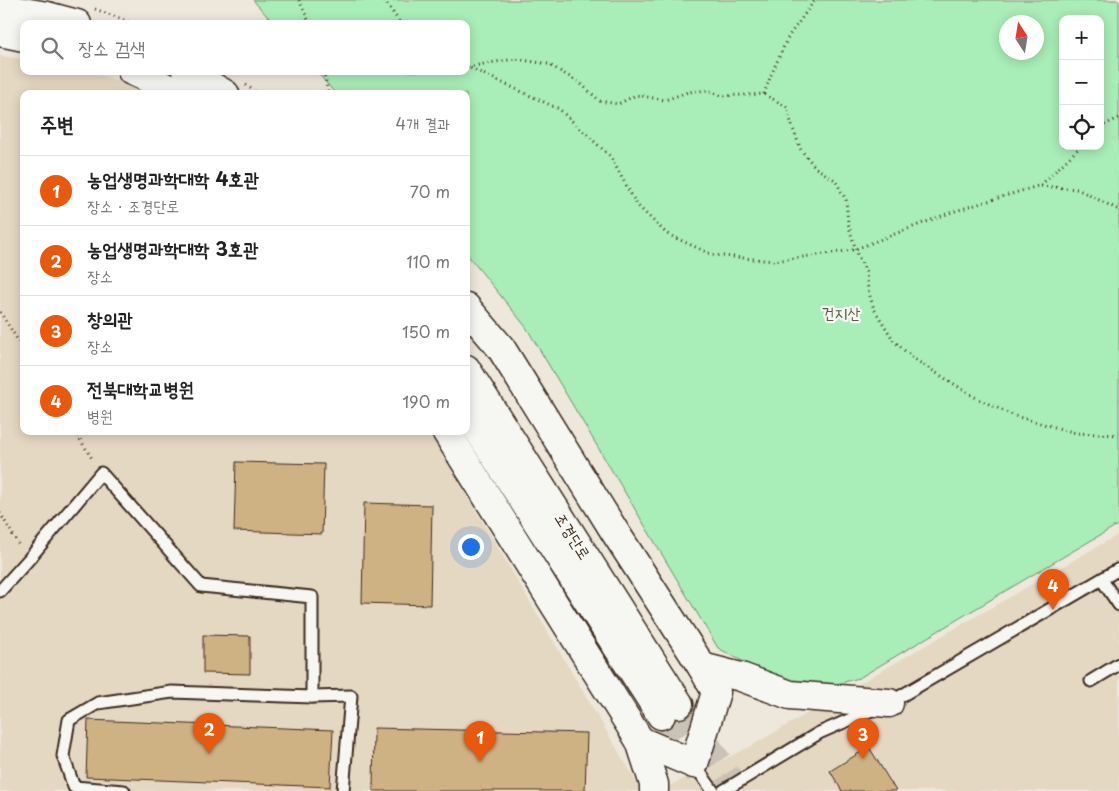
<!DOCTYPE html>
<html lang="ko">
<head>
<meta charset="utf-8">
<style>
  body { margin:0; font-family:"Playpen Sans","Poor Story",sans-serif; background:#f6f6f6; color:#222 }
  .controls { position:absolute; right:15px; top:15px; display:grid; overflow:hidden; border-radius:10px; box-shadow:0 2px 12px #0003 }
  .controls button { width:45px; height:45px; display:grid; place-items:center; padding:0; border:0; border-bottom:1px solid #e0e0e0; background:#fff; color:#222; font:25px sans-serif }
  .compass { position:absolute; left:999px; top:15px; width:45px; height:45px; border-radius:50%; background:#fff; box-shadow:0 2px 12px #0003; rotate:348deg }
  .you { position:absolute; left:470px; top:546px; width:18px; height:18px; margin:-12px; border:4px solid #fff; border-radius:50%; background:#1a73e8; box-shadow:0 0 0 8px #1a73e833 }
  .badge { display:grid; place-items:center; width:32px; height:32px; border-radius:50%; background:#ea580c; color:#fff; font-size:16px; font-weight:700 }
  .pin { position:absolute; translate:-50% -41px; filter:drop-shadow(0 1px 2px #0008) }
  .pin::after { content:''; position:absolute; top:26px; width:18px; height:15px; background:inherit; clip-path:polygon(0 0,100% 0,50% 100%) }
  .list { margin:0; padding:0; list-style:none }
  h2 { display:flex; justify-content:space-between; align-items:center; height:65px; margin:0; padding:0 20px; font-size:21px }
  h2 small { font-size:16px; font-weight:400; color:#767676 }
  .list li { display:grid; grid-template-columns:32px 1fr auto; gap:15px; align-items:center; box-sizing:border-box; height:70px; padding:0 20px; border-top:1px solid #e0e0e0 }
  .list b { display:block; font-size:19px; white-space:nowrap }
  .list p { margin:0; font-size:16px; white-space:nowrap; color:#767676 }
  .list em { font-size:16px; font-style:normal; color:#767676 }
  .icon { flex:none; width:28px; height:28px; fill:none; stroke:currentColor; stroke-width:2; stroke-linecap:round; stroke-linejoin:round }
  .map { position:relative; flex:none; width:1119px; height:791px; overflow:hidden }
  .search { position:absolute; background:#fff; box-shadow:0 2px 12px #0003; left:20px; top:20px; width:450px; height:55px; display:flex; align-items:center; gap:12px; box-sizing:border-box; padding:0 18px; border-radius:10px; color:#767676; font-size:19px }
  .panel { position:absolute; background:#fff; box-shadow:0 2px 12px #0003; left:20px; top:90px; width:450px; height:345px; border-radius:10px }
  .map>svg:first-child { display:block }
  .built { fill:#e5d8c2 }
  .green { fill:#a9edb8; stroke:#728c6b; fill-rule:evenodd }
  .building { fill:#cfb284; stroke:#3b2a1e }
  .lines { fill:none; stroke-linecap:round; stroke-linejoin:round }
  .secondary-tunnel { stroke:#cac2b6; stroke-width:28; stroke-dasharray:28 14; stroke-linecap:butt }
  .lane-casing { stroke:#3b2a1e; stroke-width:15 }
  .secondary-casing { stroke:#3b2a1e; stroke-width:31 }
  .path { stroke:#3b2a1e; stroke-width:3; stroke-dasharray:1 4; stroke-linecap:butt }
  .lane { stroke:#f6f6f2; stroke-width:11 }
  .secondary { stroke:#f6f6f2; stroke-width:28 }
  .labels { text-anchor:middle; stroke-width:4.5; stroke-linejoin:round; paint-order:stroke }
  .park-label { font-size:16px; fill:#565b44; stroke:#f6f6f2 }
  .street-label { font-size:16px; fill:#3b2a1e; stroke:#f6f6f2 }
</style>
</head>
<body>
<div class="map">
<svg width="1119" height="791" viewBox="0 0 1119 791">
  <rect width="100%" height="100%" fill="#eee8dc"/>
  <filter id="ink" filterUnits="userSpaceOnUse"><feTurbulence type="fractalNoise" baseFrequency=".02" numOctaves="2"/><feDisplacementMap in="SourceGraphic" scale="10" xChannelSelector="R" yChannelSelector="G"/><feConvolveMatrix kernelMatrix="1 2 1 2 8 2 1 2 1" color-interpolation-filters="sRGB"/></filter>
  <g filter="url(#ink)">
    <g class="built">
      <path d="M0,56L24,59V71H83L104,76L151,94H24V431H429L642,791H0Z"/>
      <path d="M1119,534V791H659L749,747Z"/>
    </g>
    <path class="green" d="M253,0H1119V524L1039,571L859,678L818,689L770,676L718,648L526,327L466,253V94H336L316,71H466V24H274ZM1063,19H1100V146H1063ZM1006,22H1036V52H1006Z"/>
    <g class="building">
      <path d="M236,462L324,464L322,534L234,531Z"/>
      <path d="M364,503L432,505L430,605L362,603Z"/>
      <path d="M203,635L250,636V674L203,673Z"/>
      <path d="M88,720L333,730L330,787L86,777Z"/>
      <path d="M374,728L587,733L585,791H373Z"/>
      <path d="M869,747L896,791H842L830,771Z"/>
    </g>
    <g class="lines">
      <g class="secondary-tunnel">
        <path d="M679,704L737,791"/>
        <path d="M661,715L700,774"/>
      </g>
      <g class="lane-casing">
        <g id="lane">
          <path d="M1102,580L1119,605"/>
          <path d="M0,591L28,560L101,473L201,586L312,597V697L351,696L343,791"/>
          <path d="M1091,681L1119,664"/>
          <path d="M889,703L1119,569"/>
          <path d="M694,764L713,791"/>
          <path d="M124,791L74,787L63,756L69,720L98,703L172,692L312,697"/>
          <path d="M723,791L819,733L874,709"/>
        </g>
      </g>
      <g class="secondary-casing">
        <g id="secondary">
          <path d="M0,8L47,16L77,24"/>
          <path d="M0,32L24,37"/>
          <path d="M132,71L154,81L178,94"/>
          <path d="M186,71L225,94"/>
          <path d="M466,307L501,348L615,532L702,667L716,692L694,764L640,741"/>
          <path d="M466,369L679,704"/>
          <path d="M466,411L661,715"/>
          <path d="M446,431L640,741L654,784V791"/>
          <path d="M702,667L741,677L790,695L889,703"/>
        </g>
      </g>
      <g class="path">
        <path d="M299,0L310,24"/>
        <path d="M384,0L401,24"/>
        <path d="M95,9L135,24"/>
        <path d="M466,66L559,109L610,156L637,205L667,234L713,255L774,261L853,250L952,212L1041,185L1081,146"/>
        <path d="M468,67L495,62L516,59L548,64L580,83L600,101L618,104L636,95L665,100L688,92L708,90L722,96L764,94L787,107L792,126L801,150L816,168L835,180L846,200L848,223L857,254L866,272L868,290L874,309L894,341L914,359L978,399L1015,416L1076,433L1119,435"/>
        <path d="M324,71L328,94"/>
        <path d="M246,85L258,94"/>
        <path d="M764,94L771,75L788,37L815,0"/>
        <path d="M1100,127L1119,118"/>
        <path d="M1041,186L1077,189L1119,210"/>
        <path d="M0,312L24,350"/>
        <path d="M75,431L93,460"/>
        <path d="M0,513L20,547"/>
      </g>
      <use href="#lane" class="lane"/>
      <use href="#secondary" class="secondary"/>
    </g>
  </g>
  <g class="labels">
    <g class="park-label">
      <text x="841" y="319">건지산</text>
    </g>
    <g class="street-label">
      <text transform="translate(573 536) rotate(58)" y="6">조경단로</text>
    </g>
  </g>
</svg>
<div class="controls">
<button>+</button>
<button>−</button>
<button><svg class="icon" aria-label="locate" viewBox="0 0 24 24"><circle cx="12" cy="12" r="6"/><path d="M12 2v4M12 18v4M2 12h4M18 12h4"/></svg></button>
</div>
<svg class="compass" viewBox="-18 -18 36 36"><path d="M0-13l5 13h-10z" fill="#e53935"/><path d="M0 13l5-13h-10z" fill="#767676"/></svg>
<div class="you"></div>
<div class="pin badge" style="left:480px;top:762px">1</div>
<div class="pin badge" style="left:209px;top:754px">2</div>
<div class="pin badge" style="left:863px;top:759px">3</div>
<div class="pin badge" style="left:1053px;top:610px">4</div>
<div class="search"><svg class="icon" aria-label="search" viewBox="0 0 24 24"><circle cx="10" cy="10" r="6"/><path d="M15 15l6 6"/></svg>장소 검색</div>
<section class="panel">
<h2>주변<small>4개 결과</small></h2>
<ul class="list">
<li><span class="badge">1</span><div><b>농업생명과학대학 4호관</b><p>장소 · 조경단로</p></div><em>70 m</em></li>
<li><span class="badge">2</span><div><b>농업생명과학대학 3호관</b><p>장소</p></div><em>110 m</em></li>
<li><span class="badge">3</span><div><b>창의관</b><p>장소</p></div><em>150 m</em></li>
<li><span class="badge">4</span><div><b>전북대학교병원</b><p>병원</p></div><em>190 m</em></li>
</ul>
</section>
</div>
</body>
</html>
